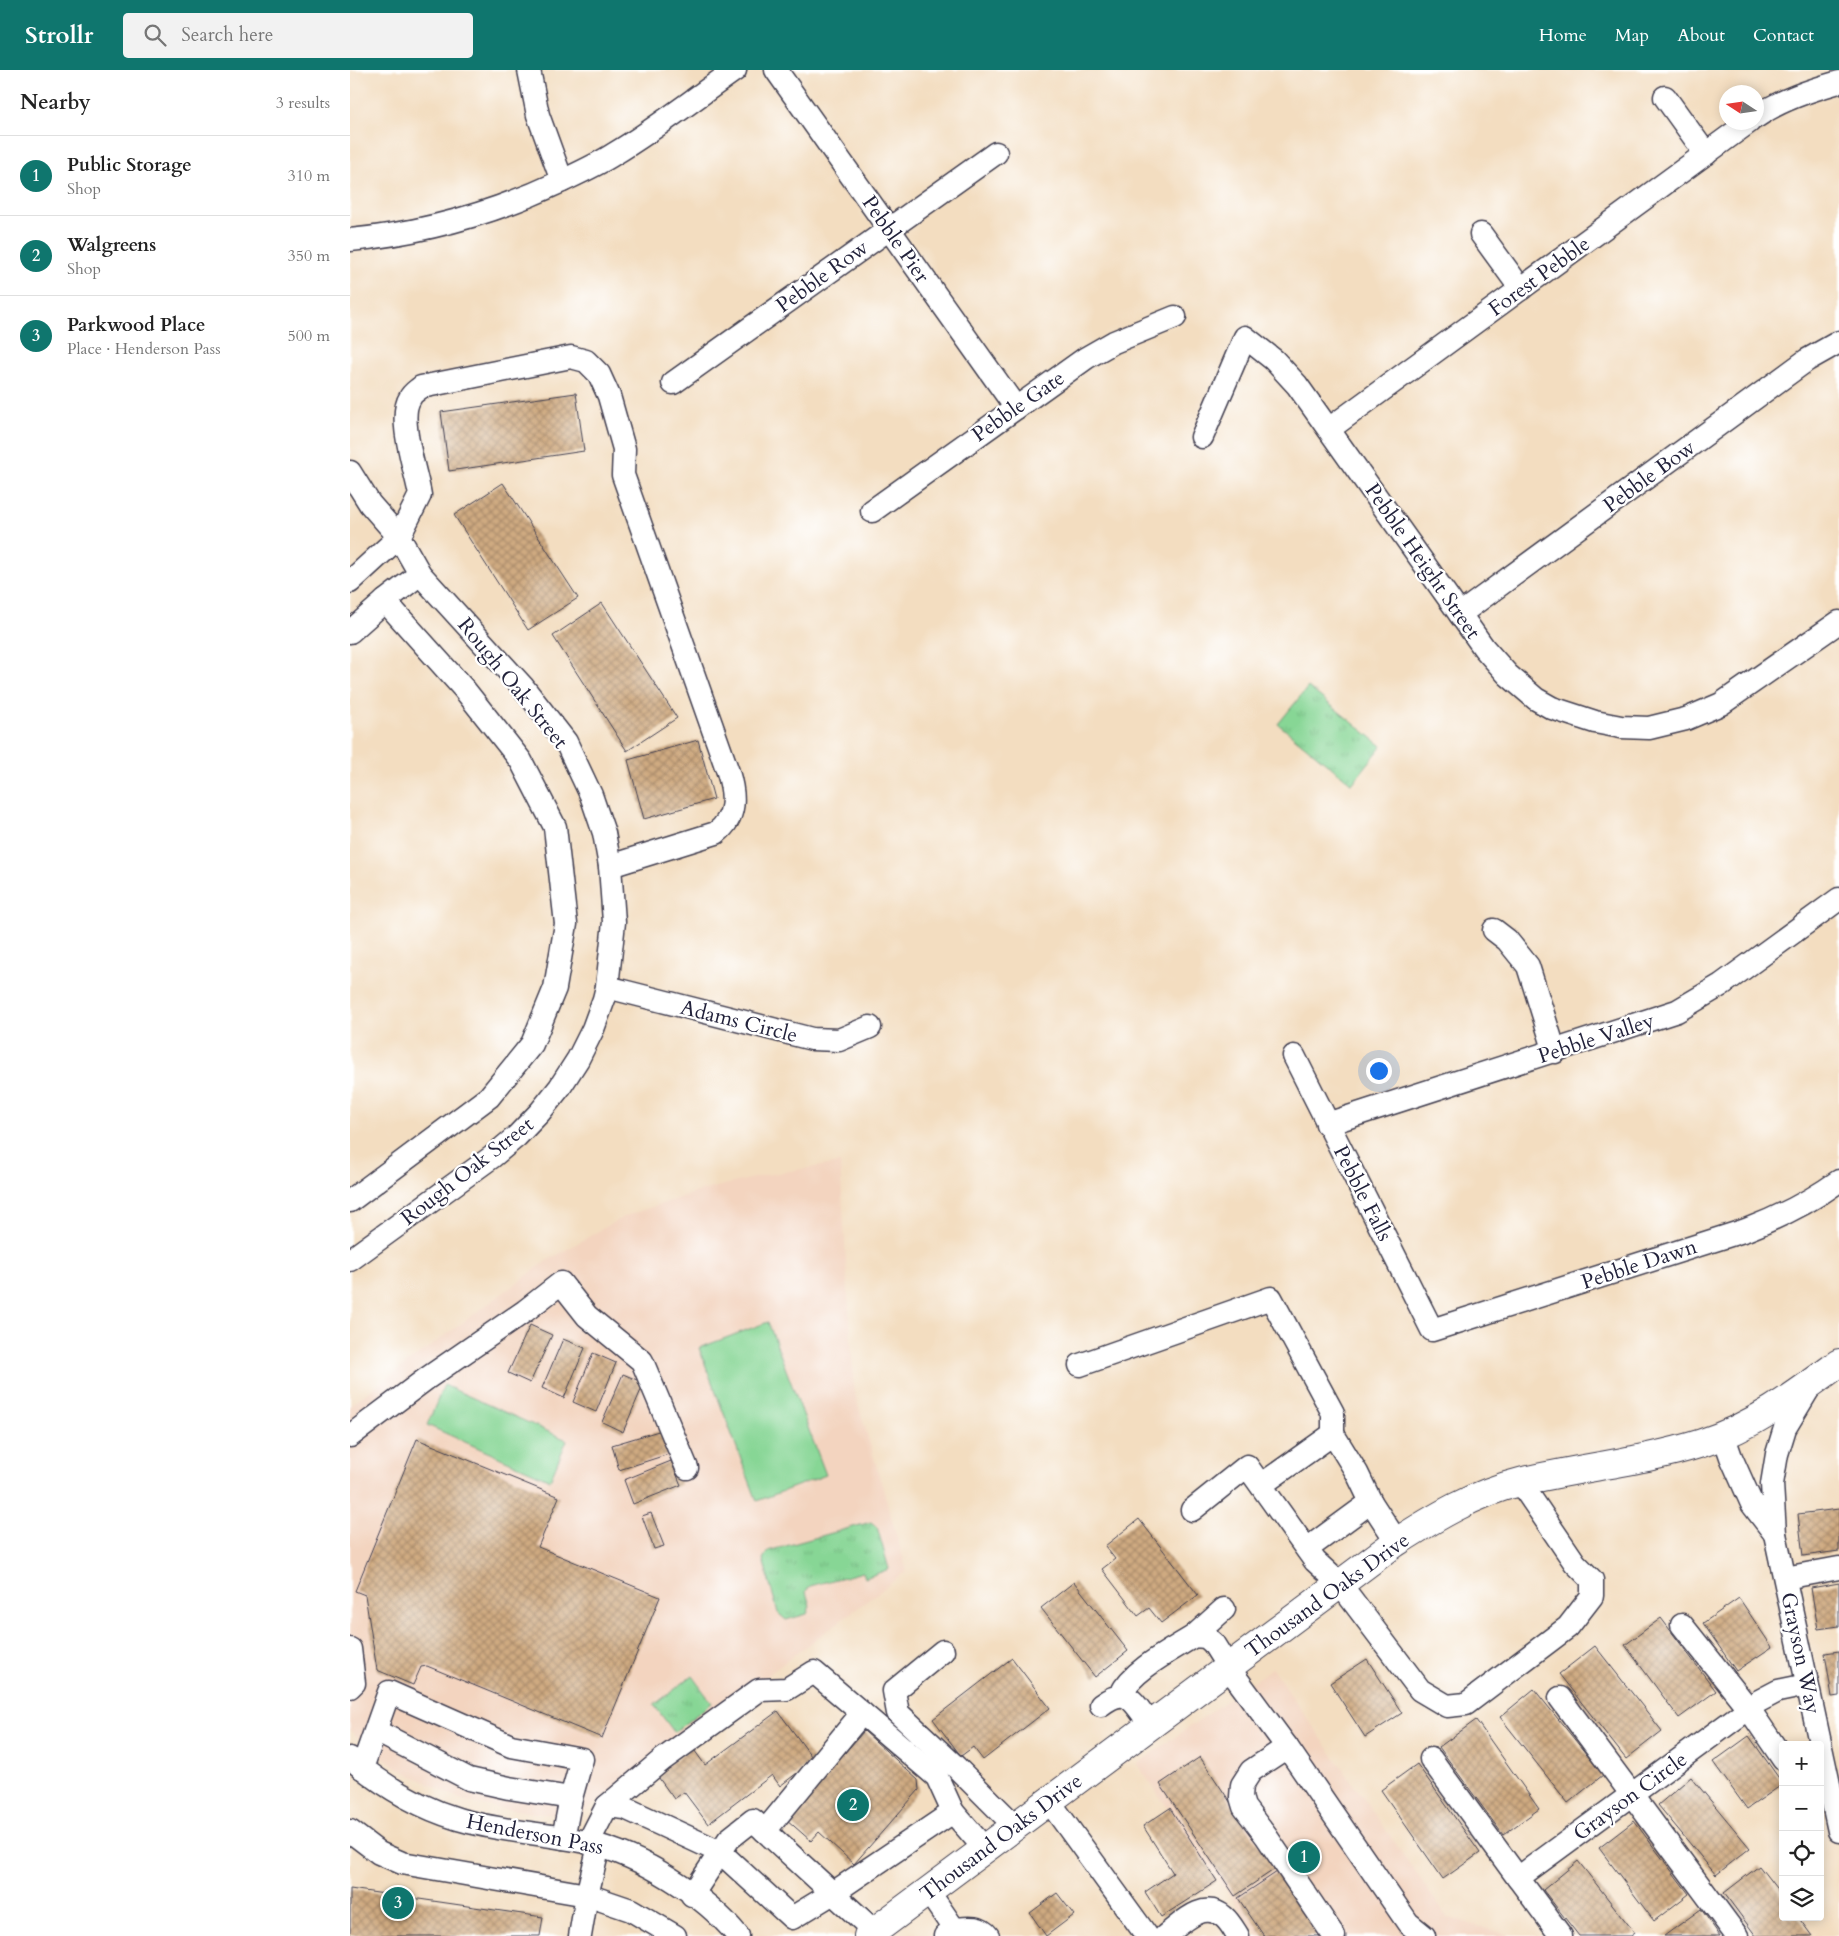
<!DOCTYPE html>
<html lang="en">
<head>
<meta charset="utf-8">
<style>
  body { margin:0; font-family:Cardo,serif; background:#f2f2f2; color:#222 }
  .controls { position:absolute; right:15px; bottom:15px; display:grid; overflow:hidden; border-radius:5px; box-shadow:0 2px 12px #0003 }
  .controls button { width:45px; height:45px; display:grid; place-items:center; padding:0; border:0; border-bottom:1px solid #e0e0e0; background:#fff; color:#222; font:25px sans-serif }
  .compass { position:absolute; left:1369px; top:15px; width:45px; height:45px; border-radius:50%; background:#fff; box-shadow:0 2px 12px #0003; rotate:282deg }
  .you { position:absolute; left:1028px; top:1000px; width:18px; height:18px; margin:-12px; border:4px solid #fff; border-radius:50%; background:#1a73e8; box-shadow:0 0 0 8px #1a73e833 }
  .badge { display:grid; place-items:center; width:32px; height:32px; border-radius:50%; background:#0f766e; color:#fff; font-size:16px; font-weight:700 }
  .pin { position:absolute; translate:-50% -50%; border:2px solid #fff; box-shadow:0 1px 5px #0006 }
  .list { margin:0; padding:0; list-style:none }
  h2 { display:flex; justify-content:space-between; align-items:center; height:65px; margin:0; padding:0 20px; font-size:21px }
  h2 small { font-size:16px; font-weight:400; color:#767676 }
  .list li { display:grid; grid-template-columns:32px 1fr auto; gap:15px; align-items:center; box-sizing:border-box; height:80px; padding:0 20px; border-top:1px solid #e0e0e0 }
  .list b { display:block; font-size:19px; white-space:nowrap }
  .list p { margin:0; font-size:16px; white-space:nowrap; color:#767676 }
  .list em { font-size:16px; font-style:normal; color:#767676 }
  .icon { flex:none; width:28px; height:28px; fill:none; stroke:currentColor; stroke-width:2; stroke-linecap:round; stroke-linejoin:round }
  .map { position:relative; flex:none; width:1489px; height:1866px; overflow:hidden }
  header { display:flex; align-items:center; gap:30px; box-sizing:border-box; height:70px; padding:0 25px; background:#0f766e; color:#fff }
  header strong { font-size:24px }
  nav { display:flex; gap:28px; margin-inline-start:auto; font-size:18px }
  .search { width:350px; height:45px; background:#f2f2f2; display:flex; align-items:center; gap:12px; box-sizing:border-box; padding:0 18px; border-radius:5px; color:#767676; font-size:19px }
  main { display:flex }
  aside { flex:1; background:#fff }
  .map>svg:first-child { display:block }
  .built { fill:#f3d4bf }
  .grass { fill:#87d695; stroke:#547c68 }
  .park { fill:url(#park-tufts); stroke:#547c68 }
  .building { fill:url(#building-cross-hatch) }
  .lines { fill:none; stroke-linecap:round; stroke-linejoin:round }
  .minor-casing { stroke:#413e4f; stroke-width:25 }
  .major-casing { stroke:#413e4f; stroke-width:30 }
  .minor { stroke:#fff; stroke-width:22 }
  .major { stroke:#fff; stroke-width:28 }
  .labels { text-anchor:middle; stroke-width:4.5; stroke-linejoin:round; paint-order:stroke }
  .street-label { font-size:21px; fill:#22223b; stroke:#fff }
</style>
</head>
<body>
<header>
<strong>Strollr</strong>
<div class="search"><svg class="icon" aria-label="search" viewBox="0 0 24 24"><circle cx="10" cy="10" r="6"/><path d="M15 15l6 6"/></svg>Search here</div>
<nav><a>Home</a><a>Map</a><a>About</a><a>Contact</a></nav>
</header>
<main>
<aside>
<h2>Nearby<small>3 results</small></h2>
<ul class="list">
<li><span class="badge">1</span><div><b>Public Storage</b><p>Shop</p></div><em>310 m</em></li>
<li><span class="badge">2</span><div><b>Walgreens</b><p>Shop</p></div><em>350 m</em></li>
<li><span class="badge">3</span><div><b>Parkwood Place</b><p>Place · Henderson Pass</p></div><em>500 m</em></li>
</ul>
</aside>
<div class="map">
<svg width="1489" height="1866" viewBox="0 0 1489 1866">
  <defs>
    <pattern id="park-tufts" width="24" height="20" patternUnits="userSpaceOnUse" patternTransform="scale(1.25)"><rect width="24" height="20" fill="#87d695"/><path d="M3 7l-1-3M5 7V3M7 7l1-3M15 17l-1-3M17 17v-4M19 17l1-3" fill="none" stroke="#74b781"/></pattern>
    <pattern id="building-cross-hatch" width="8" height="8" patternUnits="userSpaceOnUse" patternTransform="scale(1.25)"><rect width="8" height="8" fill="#cfaa81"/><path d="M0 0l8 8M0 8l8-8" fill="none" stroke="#a88a6b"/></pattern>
  </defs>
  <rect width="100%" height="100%" fill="#fff"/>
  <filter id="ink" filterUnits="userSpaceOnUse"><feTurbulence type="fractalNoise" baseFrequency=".02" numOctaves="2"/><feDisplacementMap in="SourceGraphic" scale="10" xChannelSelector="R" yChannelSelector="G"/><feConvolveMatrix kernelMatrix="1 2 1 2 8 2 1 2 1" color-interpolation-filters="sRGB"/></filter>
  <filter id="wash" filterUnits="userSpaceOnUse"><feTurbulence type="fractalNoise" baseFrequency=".0096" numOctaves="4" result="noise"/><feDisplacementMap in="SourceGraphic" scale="20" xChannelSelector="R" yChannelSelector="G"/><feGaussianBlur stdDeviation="1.12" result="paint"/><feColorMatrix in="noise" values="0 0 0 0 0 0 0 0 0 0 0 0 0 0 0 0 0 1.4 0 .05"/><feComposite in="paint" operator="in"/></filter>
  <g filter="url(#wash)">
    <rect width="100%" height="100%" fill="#f3ddc0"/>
    <g class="built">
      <path d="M490,1093L504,1320L557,1501L226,1748L154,1739L114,1731L47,1698L8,1668L0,1659V1335L195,1192L273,1147L346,1122L416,1105Z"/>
      <path d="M922,1598L1097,1847L1163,1866H908L787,1694Z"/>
    </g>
    <g class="grass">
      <path d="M418,1252L476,1405L407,1431L349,1278Z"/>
      <path d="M94,1315L217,1370L200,1410L77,1355Z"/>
    </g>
    <g class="park">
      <path d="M958,617L1032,676L1002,714L928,654Z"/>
      <path d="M521,1452L527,1457L539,1499L515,1508L513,1502L460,1516L456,1522L460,1536L457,1544L436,1550L428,1543L413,1489L418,1481Z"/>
      <path d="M342,1606L362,1633L324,1662L304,1635Z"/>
    </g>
    <g id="blocks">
      <g class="building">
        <path d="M226,323L234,381L99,401L91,342Z"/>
        <path d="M153,413L228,528L178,560L104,445Z"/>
        <path d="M252,533L327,648L277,681L203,566Z"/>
        <path d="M348,670L364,729L294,749L278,690Z"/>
        <path d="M180,1255L202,1265L180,1313L158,1303Z"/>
        <path d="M213,1269L235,1278L214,1328L192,1318Z"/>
        <path d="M243,1283L266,1293L246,1342L223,1332Z"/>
        <path d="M273,1304L294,1313L273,1362L252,1352Z"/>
        <path d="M312,1360L319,1384L269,1400L262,1375Z"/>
        <path d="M67,1369L209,1427L188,1477L310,1527L252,1668L77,1596L71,1597L63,1615L27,1600L15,1525L5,1521Z"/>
        <path d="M321,1391L331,1415L283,1434L274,1410Z"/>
        <path d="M1489,1439V1481L1453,1486L1448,1444Z"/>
        <path d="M301,1443L314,1476L304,1479L292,1446Z"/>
        <path d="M789,1449L848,1525L811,1553L799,1538L788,1546L752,1499L765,1489L755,1476Z"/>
        <path d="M724,1512L778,1581L745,1607L691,1538Z"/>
        <path d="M1489,1513V1556L1468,1559L1461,1518Z"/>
        <path d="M1389,1528L1422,1577L1386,1601L1353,1553Z"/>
        <path d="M1311,1548L1366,1621L1329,1648L1275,1575Z"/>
        <path d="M1245,1576L1312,1661L1276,1689L1209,1604Z"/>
        <path d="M1489,1581V1626L1482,1627L1475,1583Z"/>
        <path d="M662,1588L700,1638L633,1690L623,1677L611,1686L583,1649Z"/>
        <path d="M1017,1589L1052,1643L1015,1667L980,1613Z"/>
        <path d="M1184,1619L1253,1705L1218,1733L1150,1647Z"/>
        <path d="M428,1641L464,1690L430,1716L422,1705L358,1754L334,1722L324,1729L306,1704L342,1677L355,1695Z"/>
        <path d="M1126,1650L1189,1739L1153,1765L1089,1677Z"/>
        <path d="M514,1661L568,1710L569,1720L504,1794L469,1762L461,1771L436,1749Z"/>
        <path d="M1399,1666L1433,1714L1397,1739L1363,1692Z"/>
        <path d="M850,1687L925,1799L885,1826L810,1714Z"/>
        <path d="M1067,1694L1130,1783L1093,1809L1031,1720Z"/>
        <path d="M1341,1707L1400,1778L1366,1805L1308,1735Z"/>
        <path d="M820,1738L867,1811L811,1847L795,1822L823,1803L793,1756Z"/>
        <path d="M1284,1751L1339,1824L1304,1851L1249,1778Z"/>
        <path d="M1228,1791L1285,1863L1281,1866H1229L1193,1820Z"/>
        <path d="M1409,1796L1433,1827V1847H1448L1462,1866H1406L1374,1823Z"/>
        <path d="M927,1802L971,1866H914L888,1828Z"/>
        <path d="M0,1819L193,1847L190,1866H0Z"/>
        <path d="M707,1823L724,1845L696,1866L680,1843Z"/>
        <path d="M1351,1839L1370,1866H1314Z"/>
      </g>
    </g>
  </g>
  <g filter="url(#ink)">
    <use href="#blocks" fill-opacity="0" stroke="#413e4f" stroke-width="1"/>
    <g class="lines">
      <g class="minor-casing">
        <g id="minor">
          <path d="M179,0L188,45L212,111"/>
          <path d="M426,0L666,338"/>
          <path d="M1315,27L1356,84"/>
          <path d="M1406,47C1430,30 1461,20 1489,12"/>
          <path d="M1131,164L1171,219"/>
          <path d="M0,170C73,163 144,143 210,112C229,103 247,95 264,84C306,59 345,28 385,0"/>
          <path d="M323,313L646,83"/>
          <path d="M979,359L1399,52"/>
          <path d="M852,367L895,267L924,290L947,315L1134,578L1158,605L1186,629L1202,638L1245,652L1271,657L1299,658L1336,649L1371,634L1489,552"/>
          <path d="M0,402L20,434L49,467L70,504L173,617L216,672L241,725L254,763L260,796L264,852L257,917L254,929L243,959L228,989L210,1017L190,1042L167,1066L142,1087L0,1190"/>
          <path d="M522,441L736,288L764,272L825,247"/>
          <path d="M0,512L49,467L70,425C66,401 47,348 60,328C62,323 68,320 71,317L221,287L236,291L249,304L259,326L274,379L273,405L378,702C385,725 387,747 366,763L260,796"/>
          <path d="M1110,544L1457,290L1489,272"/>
          <path d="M0,562L35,531L70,504"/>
          <path d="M1144,860L1157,870L1178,896L1205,982"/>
          <path d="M257,917L462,969L489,970L520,957"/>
          <path d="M944,986L1082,1260L1396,1160C1430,1147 1460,1132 1489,1111"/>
          <path d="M977,1054L1327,941L1371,915L1489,829"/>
          <path d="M0,1131L139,1027L182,974L205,918L216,854L205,757L171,691L114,619L35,531"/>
          <path d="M730,1295L921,1228L983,1343V1364"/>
          <path d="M1461,1315L1435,1358L1427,1384L1422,1414L1425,1464L1489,1761"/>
          <path d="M1373,1364L1381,1387L1402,1434L1425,1464"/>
          <path d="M0,1366L76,1309L175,1241L211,1213L237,1246L292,1291L337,1398"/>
          <path d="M911,1415L983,1364L1007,1403L1021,1432L957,1479"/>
          <path d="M1021,1432L1047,1472"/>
          <path d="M842,1440L897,1396L965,1491L990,1514L1070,1620L1097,1636L1116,1634L1218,1557L1242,1526V1510L1225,1493L1170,1412"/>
          <path d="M1435,1508L1489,1498"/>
          <path d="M1332,1555L1399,1639L1433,1689"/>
          <path d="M844,1566L874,1539"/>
          <path d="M0,1579L4,1613L0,1617"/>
          <path d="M593,1581L544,1621L548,1643L606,1697L665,1756"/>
          <path d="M771,1624C782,1600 822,1580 844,1566L856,1567L863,1573L878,1597L937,1677L1058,1853L1074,1866"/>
          <path d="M1210,1628L1387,1866"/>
          <path d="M751,1635C779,1614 783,1633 801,1655"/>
          <path d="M26,1661L119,1709L159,1718L221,1728L213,1768"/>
          <path d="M937,1677L901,1701L892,1715L891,1727L894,1737L916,1766L984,1866"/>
          <path d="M0,1688C32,1715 68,1737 108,1749C151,1762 196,1763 239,1773C292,1786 354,1824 388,1866"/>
          <path d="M1081,1689L1168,1808"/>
          <path d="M12,1698L39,1622L161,1676L232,1689L221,1728"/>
          <path d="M699,1731L797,1866"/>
          <path d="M257,1736L275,1738L370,1782L442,1848L483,1823L603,1742"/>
          <path d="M0,1761L29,1783L52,1793L237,1825L281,1840L325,1866"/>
          <path d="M415,1761L512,1643"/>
          <path d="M238,1773L257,1736L312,1690L409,1620L437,1619L464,1602L587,1707L603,1742L635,1779"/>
          <path d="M578,1821L604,1859L595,1866"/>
          <path d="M342,1825L379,1769L403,1750L524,1861"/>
          <path d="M230,1866L237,1825L249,1776"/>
          <path d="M605,1866L604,1859C616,1858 630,1855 638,1866"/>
          <path d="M815,1866C831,1854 853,1829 874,1847C880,1852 884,1860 888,1866"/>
          <path d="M1211,1866L1168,1808L1409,1631L1428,1621L1457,1615"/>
        </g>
      </g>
      <g class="major-casing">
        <path id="major" d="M518,1866L1045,1473C1084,1448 1125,1423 1170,1412C1230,1397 1293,1392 1352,1373C1403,1357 1447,1324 1489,1293"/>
      </g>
      <use href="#minor" class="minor"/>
      <use href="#major" class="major"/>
    </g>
  </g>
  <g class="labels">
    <g class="street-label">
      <text transform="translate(546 169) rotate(55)" y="7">Pebble Pier</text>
      <text transform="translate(472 206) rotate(-36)" y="7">Pebble Row</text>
      <text transform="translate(1189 206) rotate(-36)" y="7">Forest Pebble</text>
      <text transform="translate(668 336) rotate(-35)" y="7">Pebble Gate</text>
      <text transform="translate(1299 406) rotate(-36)" y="7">Pebble Bow</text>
      <text transform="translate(1073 491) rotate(55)" y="7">Pebble Height Street</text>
      <text transform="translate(163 613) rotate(51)" y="7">Rough Oak Street</text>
      <text transform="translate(389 951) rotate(14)" y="7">Adams Circle</text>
      <text transform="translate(1246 968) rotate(-18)" y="7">Pebble Valley</text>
      <text transform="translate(117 1101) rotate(-38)" y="7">Rough Oak Street</text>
      <text transform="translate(1013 1123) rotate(63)" y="7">Pebble Falls</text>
      <text transform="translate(1289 1194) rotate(-18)" y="7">Pebble Dawn</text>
      <text transform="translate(977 1525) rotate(-36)" y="7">Thousand Oaks Drive</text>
      <text transform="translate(1451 1583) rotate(78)" y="7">Grayson Way</text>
      <text transform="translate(1280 1726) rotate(-36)" y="7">Grayson Circle</text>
      <text transform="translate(185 1764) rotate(11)" y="7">Henderson Pass</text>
      <text transform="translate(651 1767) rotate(-37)" y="7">Thousand Oaks Drive</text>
    </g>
  </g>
</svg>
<div class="controls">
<button>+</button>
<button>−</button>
<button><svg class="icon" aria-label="locate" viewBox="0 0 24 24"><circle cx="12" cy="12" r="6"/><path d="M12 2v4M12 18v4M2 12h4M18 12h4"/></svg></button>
<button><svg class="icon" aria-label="layers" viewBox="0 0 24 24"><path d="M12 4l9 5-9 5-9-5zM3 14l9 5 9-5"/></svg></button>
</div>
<svg class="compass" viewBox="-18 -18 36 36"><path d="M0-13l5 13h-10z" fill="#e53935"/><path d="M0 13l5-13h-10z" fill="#767676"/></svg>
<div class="you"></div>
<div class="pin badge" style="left:954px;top:1787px">1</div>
<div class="pin badge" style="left:503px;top:1735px">2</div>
<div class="pin badge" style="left:48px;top:1833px">3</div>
</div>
</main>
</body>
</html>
